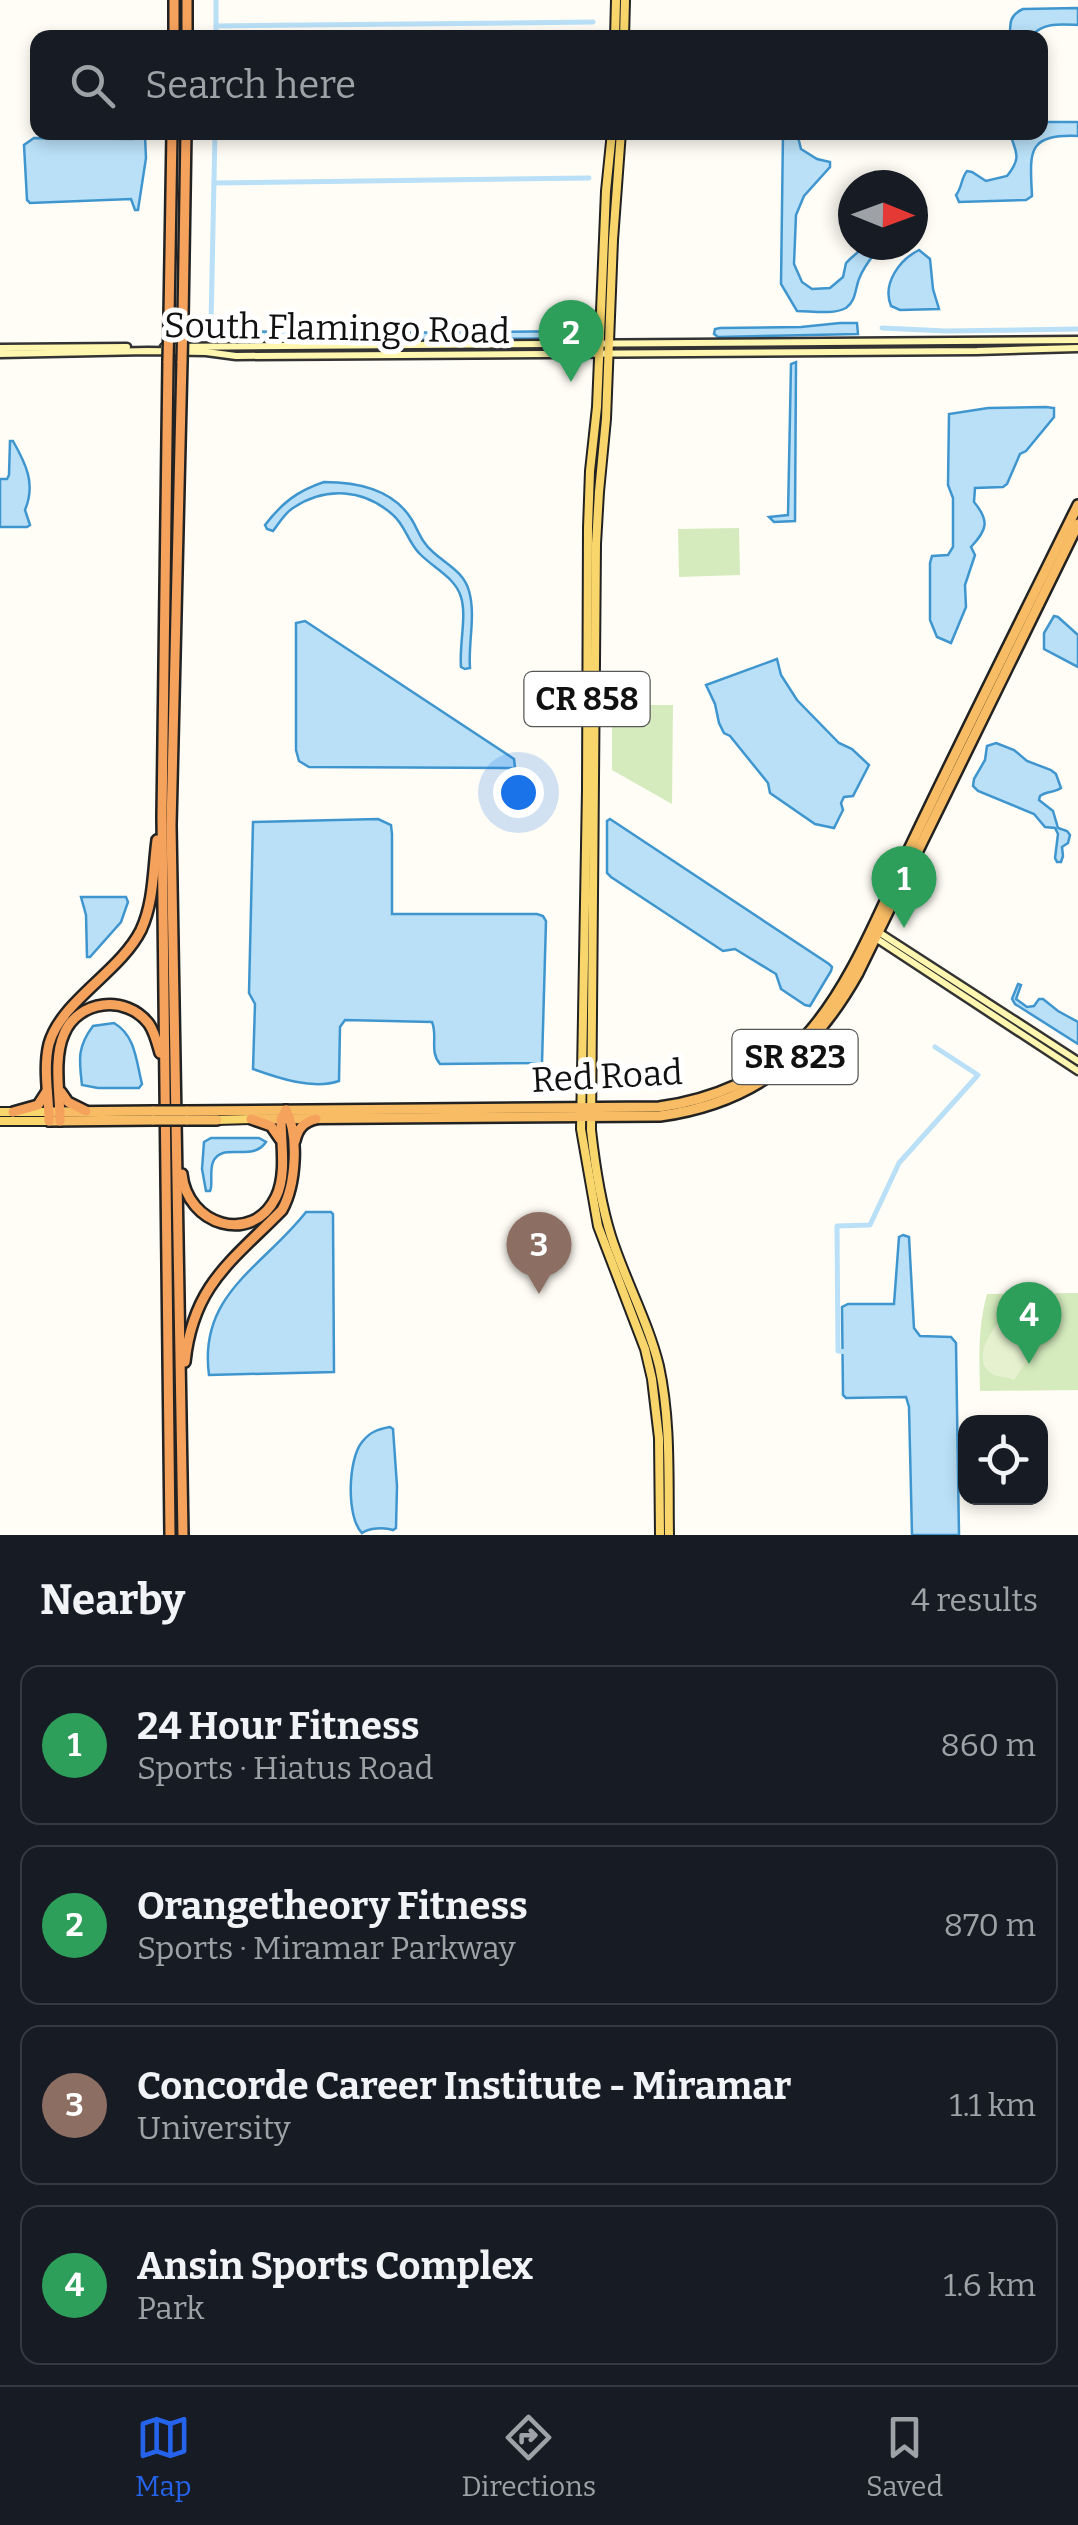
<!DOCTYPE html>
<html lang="en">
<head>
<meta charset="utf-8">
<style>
  body { margin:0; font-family:Bitter,serif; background:#242831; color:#f1f3f6 }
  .controls { position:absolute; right:30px; bottom:30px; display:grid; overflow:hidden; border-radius:20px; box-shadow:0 5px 15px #0003 }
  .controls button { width:90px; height:90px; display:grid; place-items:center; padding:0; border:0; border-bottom:2px solid #363941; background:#171b24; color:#f1f3f6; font:50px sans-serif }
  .compass { position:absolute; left:838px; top:170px; width:90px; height:90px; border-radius:50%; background:#171b24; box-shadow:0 5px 15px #0003; rotate:91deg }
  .you { position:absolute; left:518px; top:792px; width:35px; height:35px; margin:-25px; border:8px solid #fff; border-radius:50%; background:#1a73e8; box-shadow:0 0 0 15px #1a73e833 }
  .badge { display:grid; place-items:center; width:65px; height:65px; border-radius:50%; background:#2563eb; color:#fff; font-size:32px; font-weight:700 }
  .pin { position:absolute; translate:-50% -82px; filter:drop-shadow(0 2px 5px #0008) }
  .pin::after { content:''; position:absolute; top:52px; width:35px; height:30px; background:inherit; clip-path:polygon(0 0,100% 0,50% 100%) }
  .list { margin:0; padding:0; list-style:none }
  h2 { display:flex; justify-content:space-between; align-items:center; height:130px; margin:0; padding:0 40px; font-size:42px }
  h2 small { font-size:32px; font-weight:400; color:#9ea1a6 }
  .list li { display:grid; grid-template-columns:65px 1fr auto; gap:30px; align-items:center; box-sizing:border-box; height:160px; margin:0 20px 20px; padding:0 20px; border:2px solid #363941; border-radius:20px }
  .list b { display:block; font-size:38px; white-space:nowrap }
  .list p { margin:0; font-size:32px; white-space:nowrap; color:#9ea1a6 }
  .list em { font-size:32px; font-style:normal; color:#9ea1a6 }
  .icon { flex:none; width:55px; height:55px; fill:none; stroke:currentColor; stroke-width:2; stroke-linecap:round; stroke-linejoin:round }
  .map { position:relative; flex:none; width:1078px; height:1535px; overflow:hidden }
  .search { position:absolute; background:#171b24; box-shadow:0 5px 15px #0003; left:30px; right:30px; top:30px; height:110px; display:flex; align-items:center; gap:25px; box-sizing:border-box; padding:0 35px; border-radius:20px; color:#9ea1a6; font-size:38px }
  .sheet { height:850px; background:#171b24 }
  nav { display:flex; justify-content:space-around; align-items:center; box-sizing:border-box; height:140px; border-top:2px solid #363941; background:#171b24; font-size:28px; color:#9ea1a6 }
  nav a { display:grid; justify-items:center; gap:5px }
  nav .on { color:#2563eb }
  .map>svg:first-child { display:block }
  .green { fill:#d5ebbd }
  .pitch { fill:#e6f2cf }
  .water { fill:#b9e0f7; stroke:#3f96cf; stroke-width:2.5 }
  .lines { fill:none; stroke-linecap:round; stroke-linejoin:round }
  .canal { stroke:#b9e0f7; stroke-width:5 }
  .secondary-casing { stroke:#333; stroke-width:11 }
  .primary-casing { stroke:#222; stroke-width:12 }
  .trunk-casing { stroke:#222; stroke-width:14 }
  .motorway-casing { stroke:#222; stroke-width:14 }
  .secondary { stroke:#fff6b0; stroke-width:6 }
  .primary { stroke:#f9d66b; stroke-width:8 }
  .trunk { stroke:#f7bc64; stroke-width:9 }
  .motorway { stroke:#f5a25d; stroke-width:9 }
  .trunk-bridge-casing { stroke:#222; stroke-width:14; stroke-linecap:butt }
  .motorway-bridge-casing { stroke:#222; stroke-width:14; stroke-linecap:butt }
  .trunk-bridge { stroke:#f7bc64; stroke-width:9 }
  .motorway-bridge { stroke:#f5a25d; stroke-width:9 }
  .labels { text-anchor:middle; stroke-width:10; stroke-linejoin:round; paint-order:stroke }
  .shield { fill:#fff; stroke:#585858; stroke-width:2.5 }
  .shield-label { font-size:32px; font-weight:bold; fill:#111 }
  .street-label { font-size:35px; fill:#111; stroke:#fff }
</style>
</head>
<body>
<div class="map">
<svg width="1078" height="1535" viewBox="0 0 1078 1535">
  <rect width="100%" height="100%" fill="#fffdf5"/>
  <g class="green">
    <path d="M739,528L740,575L679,577L678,529Z"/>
    <path d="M612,705H673L672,804L612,770Z"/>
    <path d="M1078,1293V1390L980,1391C979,1358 978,1326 987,1294Z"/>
  </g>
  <path class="pitch" d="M1032,1299C1044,1304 1045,1314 1054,1321L1014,1380C1007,1376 998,1378 991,1373C967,1356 1001,1318 1014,1304L1020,1300Z"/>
  <g class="water">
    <path d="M1078,8V25C1060,24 1043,22 1030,37H1010C1010,24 1009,15 1023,9Z"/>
    <path d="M1041,122H1078V136C1026,134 1030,152 1032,196L1026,200L959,202L956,195C962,188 961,178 967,171L972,172L986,181L1007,176C1023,156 1015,152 1010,133L1040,132Z"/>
    <path d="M783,133H797L801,149L817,159L830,162V167L804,196L796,215L794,264L802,282L812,289L830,288L843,277L846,263L850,259L866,245H882C873,255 864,266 859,279C855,289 856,301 846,308C833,315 811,311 797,311L781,284Z"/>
    <path d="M143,134L145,136L146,158L138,210H135L131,199L30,203L27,200L24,145L34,138L133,139Z"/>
    <path d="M919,250L930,259L933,289L939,309L900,310L891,306C882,284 899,260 919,250Z"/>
    <path d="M840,323H857L858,334L718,337L714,334L715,329L720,328L801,327Z"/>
    <path d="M213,331L372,333L584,331L592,333L589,338L211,342L210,333Z"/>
    <path d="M796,362L795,521L774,522L769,517L788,515L791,364Z"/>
    <path d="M1046,407L1054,408V417L1026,451L1020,454L1007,484L1003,487L975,488L974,502C990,521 987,530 971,547L975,555L965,585L966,607L951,643L937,637L930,620V563L932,556L948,555L953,547V498L948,485L949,414L988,408Z"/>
    <path d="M10,441H13C26,464 36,484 25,510L30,525L27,527H0V479H7L9,475Z"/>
    <path d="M324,482C357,482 394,490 412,520C419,532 422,543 433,552C446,564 464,572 469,591C476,615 468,643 470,668L465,669L461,667C459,645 467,616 461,597C455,577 433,568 419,553C408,542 405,525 393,515C364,489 326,486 293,508C285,513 279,523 273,531L267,529L265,525C282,503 297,491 324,482Z"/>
    <path d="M1054,616L1058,617L1078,635V667L1044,649V633Z"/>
    <path d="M305,621L514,759L515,768L309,767L299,761L296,750V623Z"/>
    <path d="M777,659L781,675L797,700L839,743L852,749L869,765L853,796L844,797L841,803L843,810L834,828L815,824L770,793L768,783L730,736L724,733L719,723L715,704L706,685Z"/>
    <path d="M996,743L1014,750L1027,761L1051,770L1056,774L1061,788C1054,793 1046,791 1040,796L1039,800L1053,811L1058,828L1067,831L1070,835L1068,843L1062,847L1063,856L1061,862H1057L1055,858L1058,834L1055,828L1045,827L1034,814L978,791L973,786L974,779L985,760L987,746Z"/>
    <path d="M378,819L391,825L392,834V914H537L543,916L546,921L542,1063L440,1064C429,1051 438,1036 432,1022L345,1020L340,1027L339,1081C313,1090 278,1078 253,1069L255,1004L249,993L253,822Z"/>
    <path d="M610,819L829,964L832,967L831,971L810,1006L805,1005L781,989L776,974L735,949L723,951L611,877L607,873V821Z"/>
    <path d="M81,897H126L128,902L121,922L90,957H87L86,915Z"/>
    <path d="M1018,984L1021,985L1016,999L1027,1007L1034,1006L1039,999H1043L1058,1011L1078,1022V1044L1015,1004L1012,999Z"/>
    <path d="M114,1023C136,1036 136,1061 142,1084L139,1088H98L82,1085C79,1060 77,1047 93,1026Z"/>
    <path d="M259,1138L266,1142C252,1163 222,1141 213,1162C210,1169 212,1180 211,1188L210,1191H206L202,1169L204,1142L211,1138Z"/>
    <path d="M306,1212H331L333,1214L334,1372L209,1375C198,1294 263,1267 306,1212Z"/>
    <path d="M903,1235L909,1237L914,1328L920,1336L951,1337L956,1343L959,1535H912L909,1407L906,1397L846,1398L843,1395L842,1307L848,1304H894L899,1237Z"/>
    <path d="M390,1427L393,1429L397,1486L396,1528L393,1530C384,1527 369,1528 362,1533C346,1517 348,1459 362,1442C370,1432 378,1429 390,1427Z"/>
  </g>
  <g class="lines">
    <g class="canal">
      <path d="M216,26L593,22"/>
      <path d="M216,38V0"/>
      <path d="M214,183L589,178"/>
      <path d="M211,323L215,132"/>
      <path d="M882,328L946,331L1078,329"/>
      <path d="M847,1352L838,1351L837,1226L870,1225L899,1163L978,1075L935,1047"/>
    </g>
    <g class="secondary-casing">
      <g id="secondary">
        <path d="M164,347L1078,340"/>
        <path d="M0,348L127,347"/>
        <path d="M0,354L148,351L206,352L236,356L977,351L1078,348"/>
        <path d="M877,931L1078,1061"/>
        <path d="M874,937L1078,1071"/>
      </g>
    </g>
    <g class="primary-casing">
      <g id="primary">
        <path d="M615,38L616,0"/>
        <path d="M624,38L625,0"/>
        <path d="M612,132L606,191L597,407L590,471L588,528L587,790L581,1129L598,1226L645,1349L652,1379L659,1438L660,1535"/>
        <path d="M621,132L613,240L606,419L599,492L596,544L591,1130C595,1166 600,1201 611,1236C625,1280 648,1321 659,1366C671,1421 668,1479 669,1535"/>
        <path d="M0,1112H49"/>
        <path d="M217,1120L251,1119"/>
        <path d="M0,1121H49"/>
      </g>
    </g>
    <g class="trunk-casing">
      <g id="trunk">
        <path d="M186,1111L659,1107C712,1100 764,1078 802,1040C851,989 882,905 913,841C967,728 1023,616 1078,505"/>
        <path d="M49,1112L154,1111"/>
        <path d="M253,1119L660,1116C755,1103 812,1055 858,973L1078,524"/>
        <path d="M186,1120H217"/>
        <path d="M49,1121L154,1120"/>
      </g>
    </g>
    <g class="motorway-casing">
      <g id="motorway">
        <path d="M174,38V0"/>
        <path d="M187,38V0"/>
        <path d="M169,317L172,132"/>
        <path d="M183,318L186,132"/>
        <path d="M168,361L162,817L170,1535"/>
        <path d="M182,361L171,825L183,1535"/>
        <path d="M61,1092L68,1102L86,1111"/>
        <path d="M13,1112L38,1105L47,1091"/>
        <path d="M251,1119L271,1126L280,1139"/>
        <path d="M49,1121C49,1096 43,1069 49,1044C61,1001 120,972 141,930C154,902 153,870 157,840"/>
        <path d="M60,1121C60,1094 53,1059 64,1034C78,1000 126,994 149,1024C155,1033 157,1043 160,1053"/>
        <path d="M295,1141C298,1128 304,1122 316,1119"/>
        <path d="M182,1174C187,1225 252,1246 276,1197C287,1175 281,1143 281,1119L286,1110"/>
        <path d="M185,1362C193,1285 232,1261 282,1210C296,1185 299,1135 286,1110"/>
      </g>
    </g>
    <use href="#secondary" class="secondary"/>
    <use href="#primary" class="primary"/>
    <use href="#trunk" class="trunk"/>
    <use href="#motorway" class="motorway"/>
    <g class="trunk-bridge-casing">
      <g id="trunk-bridge">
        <path d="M154,1111H186"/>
        <path d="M154,1120H186"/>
      </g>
    </g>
    <g class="motorway-bridge-casing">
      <g id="motorway-bridge">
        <path d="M168,361L169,317"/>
        <path d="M182,361L183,318"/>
      </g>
    </g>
    <use href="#trunk-bridge" class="trunk-bridge"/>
    <use href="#motorway-bridge" class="motorway-bridge"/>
  </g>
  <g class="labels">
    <g class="shield">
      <rect x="524.5" y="672" width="125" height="54" rx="8"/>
      <rect x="732.5" y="1030" width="125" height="54" rx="8"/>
    </g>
    <g class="shield-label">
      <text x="587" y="710">CR 858</text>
      <text x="795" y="1068">SR 823</text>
    </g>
    <g class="street-label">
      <text transform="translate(337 328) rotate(1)" y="12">South Flamingo Road</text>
      <text transform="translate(607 1076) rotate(-3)" y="12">Red Road</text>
    </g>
  </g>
</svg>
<div class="controls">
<button><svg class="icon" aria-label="locate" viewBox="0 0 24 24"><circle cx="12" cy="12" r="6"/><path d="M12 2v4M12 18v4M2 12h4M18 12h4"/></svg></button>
</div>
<svg class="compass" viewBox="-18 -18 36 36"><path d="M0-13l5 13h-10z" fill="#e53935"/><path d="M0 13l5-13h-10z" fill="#9ea1a6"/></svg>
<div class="you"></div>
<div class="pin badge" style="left:904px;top:928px;background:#2e9e5b">1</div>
<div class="pin badge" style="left:571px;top:382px;background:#2e9e5b">2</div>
<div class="pin badge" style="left:539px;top:1294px;background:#8d6e63">3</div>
<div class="pin badge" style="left:1029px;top:1364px;background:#2e9e5b">4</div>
<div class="search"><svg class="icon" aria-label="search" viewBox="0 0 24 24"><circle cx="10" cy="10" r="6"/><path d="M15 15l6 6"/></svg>Search here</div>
</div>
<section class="sheet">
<h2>Nearby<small>4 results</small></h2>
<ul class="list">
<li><span class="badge" style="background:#2e9e5b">1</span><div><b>24 Hour Fitness</b><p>Sports · Hiatus Road</p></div><em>860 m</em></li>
<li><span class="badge" style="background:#2e9e5b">2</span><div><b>Orangetheory Fitness</b><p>Sports · Miramar Parkway</p></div><em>870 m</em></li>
<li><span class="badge" style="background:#8d6e63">3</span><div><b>Concorde Career Institute - Miramar</b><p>University</p></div><em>1.1 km</em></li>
<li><span class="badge" style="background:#2e9e5b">4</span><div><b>Ansin Sports Complex</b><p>Park</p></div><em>1.6 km</em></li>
</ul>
</section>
<nav>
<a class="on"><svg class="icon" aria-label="map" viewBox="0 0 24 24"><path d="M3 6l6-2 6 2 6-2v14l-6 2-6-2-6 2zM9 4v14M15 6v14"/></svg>Map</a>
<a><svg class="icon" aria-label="directions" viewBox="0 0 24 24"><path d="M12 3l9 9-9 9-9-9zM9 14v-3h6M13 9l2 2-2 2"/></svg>Directions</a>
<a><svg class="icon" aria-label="saved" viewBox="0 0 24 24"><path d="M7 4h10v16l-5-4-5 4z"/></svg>Saved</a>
</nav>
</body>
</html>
